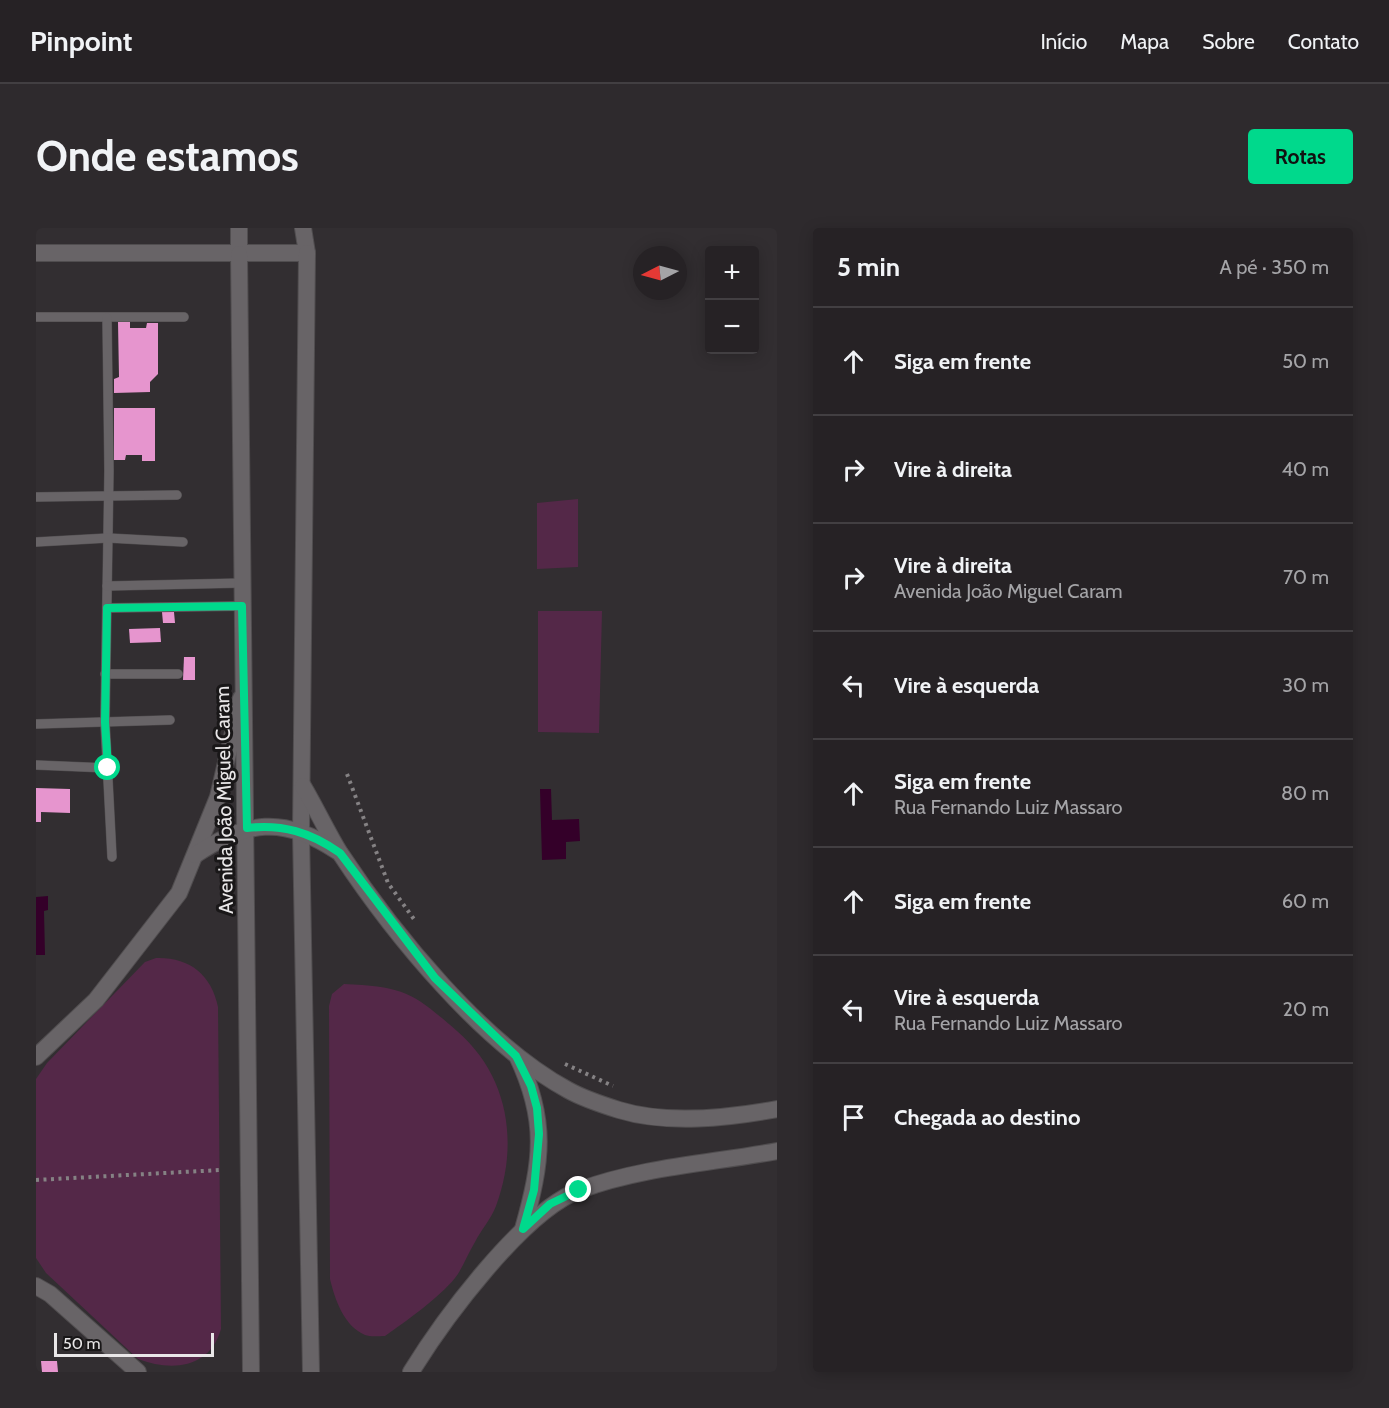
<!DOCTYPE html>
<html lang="pt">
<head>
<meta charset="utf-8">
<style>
  body { margin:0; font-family:Cabin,sans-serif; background:#2e2a2d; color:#f1f3f6 }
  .controls { position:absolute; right:18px; top:18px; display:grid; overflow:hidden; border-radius:6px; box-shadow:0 3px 15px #0003 }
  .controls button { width:54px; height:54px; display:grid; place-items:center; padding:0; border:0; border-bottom:2px solid #423f42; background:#262225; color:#f1f3f6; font:30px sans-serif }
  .compass { position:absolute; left:597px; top:18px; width:54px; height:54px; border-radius:50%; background:#262225; box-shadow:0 3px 15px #0003; rotate:264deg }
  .scale { position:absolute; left:18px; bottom:15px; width:160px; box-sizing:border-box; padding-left:6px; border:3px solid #e9e7e8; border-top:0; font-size:16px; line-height:21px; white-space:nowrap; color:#e9e7e8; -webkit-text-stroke:4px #191718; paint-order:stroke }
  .stop { position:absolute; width:18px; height:18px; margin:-14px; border:4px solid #00d98c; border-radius:50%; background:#fff }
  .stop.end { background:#00d98c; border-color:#fff; box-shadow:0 2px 6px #0008 }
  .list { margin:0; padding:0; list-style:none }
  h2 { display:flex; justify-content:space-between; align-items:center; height:78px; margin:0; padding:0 24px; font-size:26px }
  h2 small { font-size:20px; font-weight:400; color:#a4a4a7 }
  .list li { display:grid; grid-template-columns:39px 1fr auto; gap:18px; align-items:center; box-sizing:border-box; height:108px; padding:0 24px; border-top:2px solid #423f42 }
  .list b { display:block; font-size:22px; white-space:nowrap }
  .list p { margin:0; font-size:20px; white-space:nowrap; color:#a4a4a7 }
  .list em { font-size:20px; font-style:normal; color:#a4a4a7 }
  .icon { flex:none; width:33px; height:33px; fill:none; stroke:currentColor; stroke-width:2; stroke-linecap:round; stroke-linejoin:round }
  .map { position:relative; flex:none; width:741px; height:1144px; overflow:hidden; border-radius:6px }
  header { display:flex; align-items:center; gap:36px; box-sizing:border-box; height:84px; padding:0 30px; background:#262225; border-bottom:2px solid #423f42 }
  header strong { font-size:28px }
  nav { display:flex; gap:33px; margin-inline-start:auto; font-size:21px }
  .intro { display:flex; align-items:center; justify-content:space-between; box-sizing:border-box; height:144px; padding:0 36px }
  h1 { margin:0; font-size:42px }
  .button { padding:15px 27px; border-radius:6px; background:#00d98c; color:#111; font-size:21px; font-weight:700 }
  main { display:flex; gap:36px; padding:0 36px }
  aside { flex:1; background:#262225; border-radius:6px; box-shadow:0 3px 15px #0003 }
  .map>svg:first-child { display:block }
  .green { fill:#542848 }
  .water { fill:#340029 }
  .building { fill:#e695ce }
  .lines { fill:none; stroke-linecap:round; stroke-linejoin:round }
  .service-casing { stroke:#504d4f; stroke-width:10 }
  .minor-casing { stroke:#504d4f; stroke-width:18 }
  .tertiary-casing { stroke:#504d4f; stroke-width:18 }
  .path { stroke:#858284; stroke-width:4; stroke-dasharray:3 4.5; stroke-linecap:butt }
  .service { stroke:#686467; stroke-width:9 }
  .minor { stroke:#686467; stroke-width:16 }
  .tertiary { stroke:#686467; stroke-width:16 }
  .route { stroke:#00d98c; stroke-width:8 }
  .labels { text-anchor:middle; stroke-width:6; stroke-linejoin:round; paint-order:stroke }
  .street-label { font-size:20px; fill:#e9e7e8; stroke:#191718 }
</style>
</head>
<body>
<header>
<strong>Pinpoint</strong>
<nav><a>Início</a><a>Mapa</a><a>Sobre</a><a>Contato</a></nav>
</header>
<div class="intro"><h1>Onde estamos</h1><a class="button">Rotas</a></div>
<main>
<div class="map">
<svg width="741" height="1144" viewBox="0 0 741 1144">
  <rect width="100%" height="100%" fill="#322e31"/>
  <g class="green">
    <path d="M542,271V339L501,341V275Z"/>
    <path d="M502,383H566L563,505L502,504Z"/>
    <path d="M120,730C153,729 175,746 182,779L185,1101C174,1140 136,1144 102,1131L10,1045L0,1030V851L11,835L109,734Z"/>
    <path d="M308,756C369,759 376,764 421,803C473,848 483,916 460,978C455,991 445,1002 439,1014C432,1025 427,1040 419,1050C404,1069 369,1094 349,1108C343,1108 334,1109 329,1107C308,1098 299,1072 294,1051L293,778L296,766Z"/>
  </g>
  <g class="water">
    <path d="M504,561H515L516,592L543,591L544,613L530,614V631L506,632Z"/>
    <path d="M12,668V682L8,683L9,727H0V669Z"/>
  </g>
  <g class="building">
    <path d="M82,94H94V100H110L111,95H122V146L114,154V164L78,165V151L83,149Z"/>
    <path d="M78,180H119V233H106V227H90L89,232H78Z"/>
    <path d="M126,384H138L139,395H127Z"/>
    <path d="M124,400L125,414L94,415L93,401Z"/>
    <path d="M148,429H159V452H147Z"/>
    <path d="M0,560L34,561V585L5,584V594H0Z"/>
    <path d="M5,1133H21L22,1144H6Z"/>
  </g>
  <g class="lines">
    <g class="service-casing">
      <g id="service">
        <path d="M0,89H148"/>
        <path d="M71,90L73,243L69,494L76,629"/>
        <path d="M0,269L141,267"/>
        <path d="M0,314L72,310L147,314"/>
        <path d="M71,358L206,355"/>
        <path d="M71,380L206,378"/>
        <path d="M69,446H142"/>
        <path d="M0,496L134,492"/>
        <path d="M0,537L72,540"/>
      </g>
    </g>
    <g class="minor-casing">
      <g id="minor">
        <path d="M203,0V26"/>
        <path d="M0,25H271L267,0"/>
        <path d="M0,829L60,772L143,665L182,569L205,470"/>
        <path d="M0,1058L14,1066L102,1144"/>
      </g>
    </g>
    <g class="tertiary-casing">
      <g id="tertiary">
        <path d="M271,25L265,604L275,1144"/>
        <path d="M203,26L215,1144"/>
        <path d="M267,558C280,580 291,604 304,625C358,707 447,816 532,862C548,871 567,877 583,882C632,897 692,890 741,881"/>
        <path d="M159,627C210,593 247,587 301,623"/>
        <path d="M481,828C512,893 506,933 487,1001"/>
        <path d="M375,1144C407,1092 487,983 544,962C606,939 676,935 741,923"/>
      </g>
    </g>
    <g class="path">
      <path d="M311,546L352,655L380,694"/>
      <path d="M529,836L577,858"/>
      <path d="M0,952L184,942"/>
    </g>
    <use href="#service" class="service"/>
    <use href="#minor" class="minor"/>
    <use href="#tertiary" class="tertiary"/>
  </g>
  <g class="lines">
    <path class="route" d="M72,540L69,494L71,380L206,378L211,600C247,596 274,604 304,625L399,750L480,828L495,858L501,880L503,906L498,962L487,1001L514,976L543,962"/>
  </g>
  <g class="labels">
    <g class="street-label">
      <text transform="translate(188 572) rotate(-91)" y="7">Avenida João Miguel Caram</text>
    </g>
  </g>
</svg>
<div class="controls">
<button>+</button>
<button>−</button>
</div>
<svg class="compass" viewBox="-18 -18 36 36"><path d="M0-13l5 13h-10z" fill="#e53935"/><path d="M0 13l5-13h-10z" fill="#a4a4a7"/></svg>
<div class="scale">50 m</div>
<div class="stop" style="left:72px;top:540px"></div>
<div class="stop end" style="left:543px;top:962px"></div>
</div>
<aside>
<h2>5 min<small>A pé · 350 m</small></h2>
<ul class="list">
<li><svg class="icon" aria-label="ahead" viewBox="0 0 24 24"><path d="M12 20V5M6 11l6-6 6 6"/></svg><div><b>Siga em frente</b></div><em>50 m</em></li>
<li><svg class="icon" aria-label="right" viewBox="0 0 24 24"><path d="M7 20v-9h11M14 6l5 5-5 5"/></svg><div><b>Vire à direita</b></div><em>40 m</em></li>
<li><svg class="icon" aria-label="right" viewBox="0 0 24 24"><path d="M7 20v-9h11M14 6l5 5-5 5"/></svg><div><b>Vire à direita</b><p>Avenida João Miguel Caram</p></div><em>70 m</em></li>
<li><svg class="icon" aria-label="left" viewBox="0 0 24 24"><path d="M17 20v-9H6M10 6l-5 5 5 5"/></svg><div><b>Vire à esquerda</b></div><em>30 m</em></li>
<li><svg class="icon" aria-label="ahead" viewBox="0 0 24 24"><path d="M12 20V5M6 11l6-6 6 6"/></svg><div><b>Siga em frente</b><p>Rua Fernando Luiz Massaro</p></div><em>80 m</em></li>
<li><svg class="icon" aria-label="ahead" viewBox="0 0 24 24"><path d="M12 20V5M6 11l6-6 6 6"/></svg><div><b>Siga em frente</b></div><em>60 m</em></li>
<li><svg class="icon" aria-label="left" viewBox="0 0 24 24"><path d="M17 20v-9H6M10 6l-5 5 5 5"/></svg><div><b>Vire à esquerda</b><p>Rua Fernando Luiz Massaro</p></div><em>20 m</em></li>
<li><svg class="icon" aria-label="arrive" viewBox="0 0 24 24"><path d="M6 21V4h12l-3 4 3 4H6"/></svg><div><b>Chegada ao destino</b></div></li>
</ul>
</aside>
</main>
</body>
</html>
